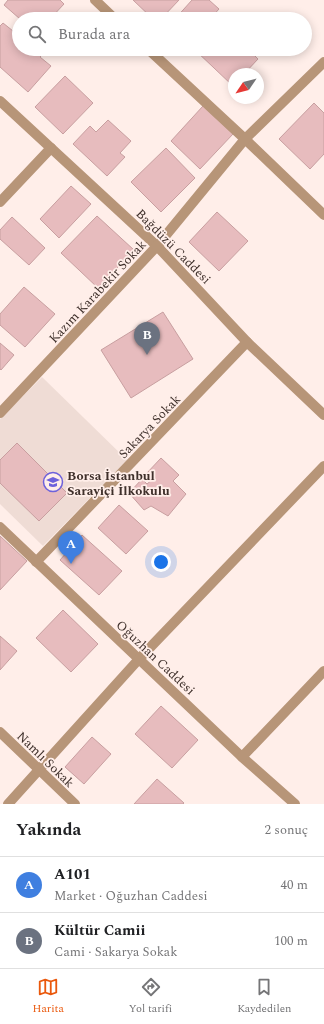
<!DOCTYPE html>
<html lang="tr">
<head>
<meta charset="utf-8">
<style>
  body { margin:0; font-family:Spectral,serif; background:#f2f2f2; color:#202124 }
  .compass { position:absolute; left:228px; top:68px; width:36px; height:36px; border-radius:50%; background:#fff; box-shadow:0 2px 10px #0003; rotate:235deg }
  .you { position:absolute; left:161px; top:562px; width:14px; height:14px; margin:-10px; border:3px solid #fff; border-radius:50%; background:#1a73e8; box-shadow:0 0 0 6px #1a73e833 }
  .badge { display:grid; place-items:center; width:26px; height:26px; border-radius:50%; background:#ea580c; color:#fff; font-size:13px; font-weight:700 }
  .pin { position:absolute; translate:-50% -33px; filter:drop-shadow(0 1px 2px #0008) }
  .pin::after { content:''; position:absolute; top:21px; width:14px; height:12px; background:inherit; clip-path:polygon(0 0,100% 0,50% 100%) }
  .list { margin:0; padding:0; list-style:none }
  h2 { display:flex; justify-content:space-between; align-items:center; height:52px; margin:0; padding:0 16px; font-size:17px }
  h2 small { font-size:13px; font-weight:400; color:#757577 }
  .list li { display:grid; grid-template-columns:26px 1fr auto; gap:12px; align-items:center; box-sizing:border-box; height:56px; padding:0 16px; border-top:1px solid #e0e0e0 }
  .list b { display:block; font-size:15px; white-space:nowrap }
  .list p { margin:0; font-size:13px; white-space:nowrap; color:#757577 }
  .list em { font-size:13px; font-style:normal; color:#757577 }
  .icon { flex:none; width:22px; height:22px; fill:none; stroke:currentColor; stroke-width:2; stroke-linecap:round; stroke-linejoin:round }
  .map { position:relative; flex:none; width:324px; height:804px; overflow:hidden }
  .search { position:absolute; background:#fff; box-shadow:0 2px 10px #0003; left:12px; right:12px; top:12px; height:44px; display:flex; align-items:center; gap:10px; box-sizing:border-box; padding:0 14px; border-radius:22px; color:#757577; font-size:15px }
  .sheet { height:164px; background:#fff }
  nav { display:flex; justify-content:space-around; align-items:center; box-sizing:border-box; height:56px; border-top:1px solid #e0e0e0; background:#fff; font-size:11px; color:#757577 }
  nav a { display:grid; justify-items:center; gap:2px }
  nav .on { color:#ea580c }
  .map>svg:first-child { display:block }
  .built { fill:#efdcd5 }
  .building { fill:#e7bcbe; stroke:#c89fa0 }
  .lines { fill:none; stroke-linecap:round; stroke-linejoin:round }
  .minor { stroke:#b79578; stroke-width:10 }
  .labels { text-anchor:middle; stroke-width:3.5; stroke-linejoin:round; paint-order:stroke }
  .street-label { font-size:13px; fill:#3f302b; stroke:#ffeee9 }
  .poi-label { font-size:13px; font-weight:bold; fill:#3f302b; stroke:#ffeee9; text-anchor:start }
</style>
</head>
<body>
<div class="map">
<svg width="324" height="804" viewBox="0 0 324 804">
  <rect width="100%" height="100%" fill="#ffeee9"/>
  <path class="built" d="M42,377L127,460L43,546L0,504V419Z"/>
  <g class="building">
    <path d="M8,0H60L64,4L50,19H20L4,5Z"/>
    <path d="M133,0H179L161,19H153Z"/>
    <path d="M192,0H209L219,9L210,19H175Z"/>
    <path d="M3,23L13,31L16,28L19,30V49H40L44,53L40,57L51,66L28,92L0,67V26Z"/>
    <path d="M196,49H248L258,59L244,74H234L233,86L195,50Z"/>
    <path d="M65,76L93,103L63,134L35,107Z"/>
    <path d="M314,103L324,113V154L310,169L279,139Z"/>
    <path d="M203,106L233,134L200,169L171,141Z"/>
    <path d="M108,120L131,141L120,153L125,157L107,176L73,144L90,126L96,132Z"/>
    <path d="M166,148L195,178L161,212L131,182Z"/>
    <path d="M71,186L91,204L59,238L40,219Z"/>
    <path d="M217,212L248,241L219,271L189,242Z"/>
    <path d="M97,216L134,250L98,288L61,253Z"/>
    <path d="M12,217L45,248L29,265L0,239V230Z"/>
    <path d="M24,287L55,314L25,347L0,325V314Z"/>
    <path d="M163,312L193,359L131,398L101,350Z"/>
    <path d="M0,343L14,355L1,370L0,369Z"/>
    <path d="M17,443L67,493L39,521L0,483V460Z"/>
    <path d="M161,458L179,475L173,481L186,494L168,516L151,506L144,510L129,493L142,479L147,484L153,479L146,474Z"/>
    <path d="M119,505L148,531L126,554L98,528Z"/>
    <path d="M82,535L122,571L99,595L60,560Z"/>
    <path d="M0,536L27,561L0,590Z"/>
    <path d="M63,610L98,644L71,672L36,638Z"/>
    <path d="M0,636L17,651L0,670Z"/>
    <path d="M161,706L198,740L172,768L135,734Z"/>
    <path d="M92,737L111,754L84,784L65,767Z"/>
    <path d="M157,779L184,803L183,804H134Z"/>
  </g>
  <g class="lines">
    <g class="minor">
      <path d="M95,0L115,19"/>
      <path d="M148,49L245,139L324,215"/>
      <path d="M0,101L157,246L247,342L324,415"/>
      <path d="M0,202L51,148"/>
      <path d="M0,413L157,246L245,139L324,62"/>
      <path d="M0,527L242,757L295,804"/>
      <path d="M36,562L247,342"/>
      <path d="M0,732L75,804"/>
      <path d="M242,757L324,671"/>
      <path d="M8,804L139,659L324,466"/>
    </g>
  </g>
  <defs>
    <g id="school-ring" transform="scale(1)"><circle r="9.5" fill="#ffeee9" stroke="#6d61db" stroke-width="1.5"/><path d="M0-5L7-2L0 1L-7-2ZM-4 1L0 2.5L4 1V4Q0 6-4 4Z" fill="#6d61db"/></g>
  </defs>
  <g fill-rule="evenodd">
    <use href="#school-ring" x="53" y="482"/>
  </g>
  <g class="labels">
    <g class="street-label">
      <text transform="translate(174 246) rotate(45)" y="5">Bağdüzü Caddesi</text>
      <text transform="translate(97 291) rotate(-47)" y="5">Kazım Karabekir Sokak</text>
      <text transform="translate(149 426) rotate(-46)" y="5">Sakarya Sokak</text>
      <text transform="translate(156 657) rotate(43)" y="5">Oğuzhan Caddesi</text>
      <text transform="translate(46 759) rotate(44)" y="5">Namlı Sokak</text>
    </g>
    <g class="poi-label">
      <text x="67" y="480">Borsa İstanbul<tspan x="67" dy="15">Sarayiçi İlkokulu</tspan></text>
    </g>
  </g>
</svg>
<svg class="compass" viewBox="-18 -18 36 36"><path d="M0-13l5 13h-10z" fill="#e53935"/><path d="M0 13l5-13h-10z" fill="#757577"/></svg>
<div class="you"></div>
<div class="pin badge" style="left:71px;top:564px;background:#3f7fe0">A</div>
<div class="pin badge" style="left:147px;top:355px;background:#6b7280">B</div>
<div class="search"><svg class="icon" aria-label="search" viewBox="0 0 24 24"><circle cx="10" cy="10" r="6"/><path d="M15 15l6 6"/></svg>Burada ara</div>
</div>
<section class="sheet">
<h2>Yakında<small>2 sonuç</small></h2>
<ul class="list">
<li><span class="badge" style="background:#3f7fe0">A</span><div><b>A101</b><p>Market · Oğuzhan Caddesi</p></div><em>40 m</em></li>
<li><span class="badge" style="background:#6b7280">B</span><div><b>Kültür Camii</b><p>Cami · Sakarya Sokak</p></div><em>100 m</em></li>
</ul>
</section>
<nav>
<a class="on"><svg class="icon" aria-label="map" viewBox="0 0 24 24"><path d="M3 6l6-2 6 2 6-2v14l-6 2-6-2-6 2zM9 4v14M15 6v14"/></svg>Harita</a>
<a><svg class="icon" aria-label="directions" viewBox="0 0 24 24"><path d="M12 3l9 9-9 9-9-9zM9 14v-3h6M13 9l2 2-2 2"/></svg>Yol tarifi</a>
<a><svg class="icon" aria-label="saved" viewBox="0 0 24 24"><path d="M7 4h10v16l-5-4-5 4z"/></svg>Kaydedilen</a>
</nav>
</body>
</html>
